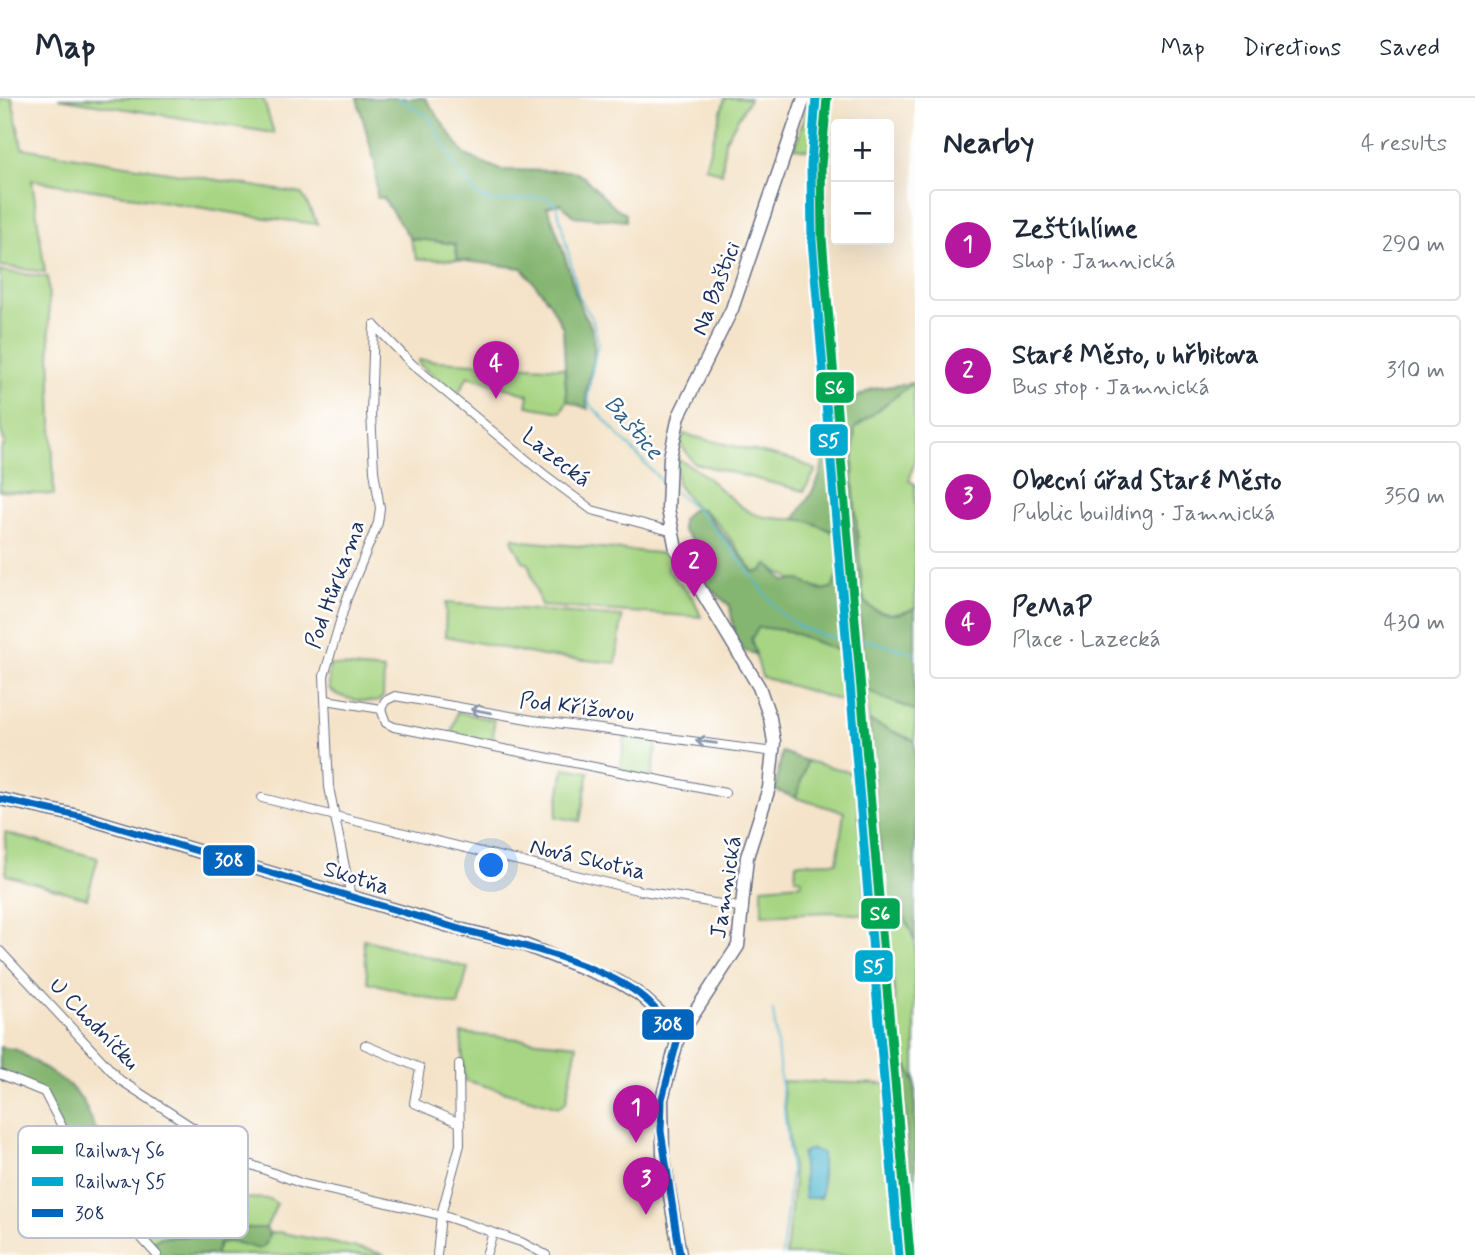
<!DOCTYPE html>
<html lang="en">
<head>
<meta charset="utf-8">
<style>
  body { margin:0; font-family:Mynerve,sans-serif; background:#f6f6f7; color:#1f2937 }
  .controls { position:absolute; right:21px; top:21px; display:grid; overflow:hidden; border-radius:7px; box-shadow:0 7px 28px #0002 }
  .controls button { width:63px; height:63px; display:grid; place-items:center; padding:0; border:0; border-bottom:2px solid #e0e1e3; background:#fff; color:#1f2937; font:35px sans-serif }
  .you { position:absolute; left:492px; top:768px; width:24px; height:24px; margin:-18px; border:5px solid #fff; border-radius:50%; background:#1a73e8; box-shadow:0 0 0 10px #1a73e833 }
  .badge { display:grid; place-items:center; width:46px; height:46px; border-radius:50%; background:#b5179e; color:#fff; font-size:23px; font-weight:700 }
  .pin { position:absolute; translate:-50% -58px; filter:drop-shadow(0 2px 4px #0008) }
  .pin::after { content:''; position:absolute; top:37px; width:24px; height:21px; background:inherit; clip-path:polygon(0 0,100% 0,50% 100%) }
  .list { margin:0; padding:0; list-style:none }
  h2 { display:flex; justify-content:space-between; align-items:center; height:91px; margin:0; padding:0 28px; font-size:30px }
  h2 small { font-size:23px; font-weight:400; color:#747a83 }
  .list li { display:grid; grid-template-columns:46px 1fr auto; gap:21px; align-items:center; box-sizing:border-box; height:112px; margin:0 14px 14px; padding:0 14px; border:2px solid #e0e1e3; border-radius:7px }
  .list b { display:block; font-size:26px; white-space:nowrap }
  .list p { margin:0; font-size:23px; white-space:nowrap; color:#747a83 }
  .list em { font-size:23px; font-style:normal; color:#747a83 }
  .map { position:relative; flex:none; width:915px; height:1157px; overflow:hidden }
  header { display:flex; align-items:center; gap:42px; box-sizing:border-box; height:98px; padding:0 35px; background:#fff; border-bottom:2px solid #e0e1e3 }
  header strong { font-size:33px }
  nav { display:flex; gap:38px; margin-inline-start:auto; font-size:24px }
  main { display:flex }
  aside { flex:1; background:#fff }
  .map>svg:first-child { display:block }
  .green { fill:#a7d583; stroke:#618270; stroke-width:2 }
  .forest { fill:#85b671; stroke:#507268; stroke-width:2 }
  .water { fill:#54bad2; stroke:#387498; stroke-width:2 }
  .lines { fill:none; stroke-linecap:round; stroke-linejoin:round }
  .stream { stroke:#54bad2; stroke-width:2 }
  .street-casing { stroke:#676e83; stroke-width:10 }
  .secondary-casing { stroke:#676e83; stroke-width:15 }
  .street { stroke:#fff; stroke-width:8 }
  .secondary { stroke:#fff; stroke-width:12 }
  .bus-1-casing { stroke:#fff; stroke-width:12 }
  .bus-1 { stroke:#0065bd; stroke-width:7 }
  .rail-1-casing { stroke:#fff; stroke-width:14 }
  .rail-2-casing { stroke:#fff; stroke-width:14 }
  .rail-1 { stroke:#00a651; stroke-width:9 }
  .rail-2 { stroke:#00a9ce; stroke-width:9 }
  .oneway { stroke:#8d97ae }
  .labels { text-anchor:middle; stroke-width:5; stroke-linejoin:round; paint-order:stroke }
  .street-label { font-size:23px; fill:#1b2f5e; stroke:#fff }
  .water-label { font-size:24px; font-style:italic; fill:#2f6087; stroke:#fff }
  .key { fill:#fff; stroke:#bbc1cf; stroke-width:2 }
  .key-label { font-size:19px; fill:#1b2f5e }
  .line-badge { stroke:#fff; stroke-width:2.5 }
  .badge-label { font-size:19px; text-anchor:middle; font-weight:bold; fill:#fff }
</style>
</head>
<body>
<header>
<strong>Map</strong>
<nav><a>Map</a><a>Directions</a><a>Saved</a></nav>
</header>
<main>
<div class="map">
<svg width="915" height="1157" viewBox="0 0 915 1157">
  <rect width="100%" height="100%" fill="#fff"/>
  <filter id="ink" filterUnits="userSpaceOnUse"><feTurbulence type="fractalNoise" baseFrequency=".0143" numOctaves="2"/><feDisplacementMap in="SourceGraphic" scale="14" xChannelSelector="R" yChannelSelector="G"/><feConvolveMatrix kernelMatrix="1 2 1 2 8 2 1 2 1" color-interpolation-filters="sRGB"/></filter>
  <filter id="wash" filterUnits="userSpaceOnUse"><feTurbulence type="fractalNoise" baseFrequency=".00686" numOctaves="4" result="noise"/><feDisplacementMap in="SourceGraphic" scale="28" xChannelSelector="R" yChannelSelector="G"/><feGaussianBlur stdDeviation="1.57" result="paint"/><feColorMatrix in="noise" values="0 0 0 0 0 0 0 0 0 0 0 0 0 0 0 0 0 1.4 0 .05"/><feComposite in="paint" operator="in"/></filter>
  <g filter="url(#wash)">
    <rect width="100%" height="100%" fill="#f4e3c8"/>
    <g class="green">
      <path d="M0,0H12L22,50L302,96L318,126L258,119L32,82L45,174L0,168Z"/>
      <path d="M58,0H263L274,35Z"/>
      <path d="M725,0H750L725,43L722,76L705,69Z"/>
      <path d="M810,0H822L816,53L795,50Z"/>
      <path d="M410,141L447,143L455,147L458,162L417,161Z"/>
      <path d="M0,173L48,179L54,397L0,393V354L5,345L0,330Z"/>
      <path d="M419,262L564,270L567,303L561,314L527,308L529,297L468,278L457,298L419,266Z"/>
      <path d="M913,285L915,361L909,383L915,386V510C900,518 881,518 868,508C851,485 853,363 854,330Z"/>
      <path d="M683,336L797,363L816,372L804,393L694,365L681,347Z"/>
      <path d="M677,361C704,372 724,398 748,413C778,431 838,405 839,457C840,468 839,480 834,489C820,498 781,477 768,467L762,473L754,475C742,458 715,413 696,410L677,386Z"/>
      <path d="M514,439L523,443L668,456L672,463L667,471L694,502L701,519L541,508L528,465L523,463L512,442Z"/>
      <path d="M446,505L622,519L616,565L542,558L445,538Z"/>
      <path d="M759,529L789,533L842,554L849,605L762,579L751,541Z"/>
      <path d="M329,567L384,572L383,599L377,604C363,604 339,601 329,591Z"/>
      <path d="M866,589C880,604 898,603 915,613V643L869,623Z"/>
      <path d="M457,614L494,622L493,647L451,639Z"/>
      <path d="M625,639L657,643L652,679L620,674Z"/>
      <path d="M807,663L855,675L867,817L829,814L762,817V789L801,786L802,781L795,780L796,765L837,764L844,714L796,700Z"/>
      <path d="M564,670L589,674L580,723L556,719Z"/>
      <path d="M5,735L98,760L87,800L6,777Z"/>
      <path d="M902,813L915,843V985L899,948L889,836Z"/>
      <path d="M363,841L468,870L458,908L368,884Z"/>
      <path d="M461,935L577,947L566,1004L559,1009L464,982Z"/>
      <path d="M782,983L889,986L903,1157H786L794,1083Z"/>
      <path d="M163,1097L270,1101L277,1106L266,1130L162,1139L148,1144L119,1113Z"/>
      <path d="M278,1134L373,1153L385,1157H215L219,1145C237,1141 249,1150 266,1146L269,1135Z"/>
    </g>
    <g class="forest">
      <path d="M357,0H425L465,57L501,72L573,73L584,79L613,108L626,116V123L574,118L561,106L547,109C561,140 568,171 578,202C584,220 593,224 594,247C596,271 582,285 588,311L567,303L563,230L550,205L522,170L458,162L455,146L410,140L383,100H377L375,65Z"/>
      <path d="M913,285L855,330L852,371L863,502C876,518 898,520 915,510V613C898,603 880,604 866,589L842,307L872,291Z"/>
      <path d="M832,317L855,593L848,591L842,554L789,533L759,529L751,541L756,556L744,553L735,539L730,508L707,487L703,480L704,460L697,447L682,432V422C688,414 692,409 702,411L754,474L762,473L768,466L784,483L800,482L821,493L833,489L840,468L836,435L808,423L795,421C803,407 815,393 820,377C826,357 822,337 832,317Z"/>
      <path d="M869,623L915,643V843L902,814L888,838Z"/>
      <path d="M782,654L807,663L796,700L775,692Z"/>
      <path d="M899,948L915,985V1147Z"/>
      <path d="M0,949L17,952L69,987L83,1003L94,1028L110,1049L145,1067L159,1082L182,1084L186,1097L149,1100L117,1112L84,1076L44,1002L33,991L0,982Z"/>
      <path d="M244,1130H266L269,1135L266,1146L259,1151C243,1147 236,1142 219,1145L215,1157H158L149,1145L162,1139L196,1138Z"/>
    </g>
    <path class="water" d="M811,1051L822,1055V1094L820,1100H805L802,1055Z"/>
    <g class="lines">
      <g class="stream">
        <path d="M398,0L429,19L459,75L477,98L492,104L546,99L557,108L579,199L592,220L598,244L588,296L589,305L665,387"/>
        <path d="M675,394L695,410L721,438L781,516L800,529L825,538L869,543L915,555"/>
        <path d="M773,912L791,1075L782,1157"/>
      </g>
    </g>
  </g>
  <g filter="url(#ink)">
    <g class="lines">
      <g class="street-casing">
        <g id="street">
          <path d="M374,227L412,266L545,377L592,412L670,433"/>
          <path d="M326,602L381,611L386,625L394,629L725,695"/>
          <path d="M381,611L385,603L395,598L533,622L774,654"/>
          <path d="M262,700L637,792L744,810"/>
          <path d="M351,799L329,689L324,578L347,500L378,425L380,410L374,373L371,315L374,227"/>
          <path d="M0,853L120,982L249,1066L303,1086L441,1117L521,1144L546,1157"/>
          <path d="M365,947L420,970L414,1005L460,1025"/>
          <path d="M0,976L44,994L92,1086L157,1157"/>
          <path d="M437,1157L441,1117L460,1047L459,966"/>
          <path d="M486,1157L493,1135"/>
        </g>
      </g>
      <g class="secondary-casing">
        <g id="secondary">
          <path d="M0,701L83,719L463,832L522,846L619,884L639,896L660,915L678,940"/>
          <path d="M680,1157L663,1056L662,1001L678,940L738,848L747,759L769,690L774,644L770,620L759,589L676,451L668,411L670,359L679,318L732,211L804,0"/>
        </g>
      </g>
      <use href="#street" class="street"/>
      <use href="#secondary" class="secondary"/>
      <g class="bus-1-casing">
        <path id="bus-1" d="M0,701L83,719L463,832C512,844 599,866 639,896C655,908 666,924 678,940L662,1001L661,1033L680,1157"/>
      </g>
      <use href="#bus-1" class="bus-1"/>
      <g class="rail-1-casing">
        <path id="rail-1" d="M827,0L821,67L822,141L910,1157"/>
      </g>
      <g class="rail-2-casing">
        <path id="rail-2" d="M816,0L811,67L812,142L899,1157"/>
      </g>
      <use href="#rail-1" class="rail-1"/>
      <use href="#rail-2" class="rail-2"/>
    </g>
    <defs><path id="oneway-shaft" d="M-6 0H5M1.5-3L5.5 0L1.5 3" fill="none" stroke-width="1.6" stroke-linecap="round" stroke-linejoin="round" transform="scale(1.75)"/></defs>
    <g class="oneway">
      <use href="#oneway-shaft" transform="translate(481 613) rotate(-170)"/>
      <use href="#oneway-shaft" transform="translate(706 644) rotate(-172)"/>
    </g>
  </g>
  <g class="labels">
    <g class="street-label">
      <text transform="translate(715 190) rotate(-69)" y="8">Na Baštici</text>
      <text transform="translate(557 359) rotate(38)" y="8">Lazecká</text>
      <text transform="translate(334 486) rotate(-70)" y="8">Pod Hůrkama</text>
      <text transform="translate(577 608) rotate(7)" y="8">Pod Křížovou</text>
      <text transform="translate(588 760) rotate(13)" y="8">Nová Skotňa</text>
      <text transform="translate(357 779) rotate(17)" y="8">Skotňa</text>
      <text transform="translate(725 789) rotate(-81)" y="8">Jamnická</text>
      <text transform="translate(95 925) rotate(46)" y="8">U Chodníčku</text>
    </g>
    <g class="water-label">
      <text transform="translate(634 329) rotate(49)" y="8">Baštice</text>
    </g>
  </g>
  <rect x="18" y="1028" width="230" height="112" rx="10" class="key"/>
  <rect x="32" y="1048" width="31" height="8" fill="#00a651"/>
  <rect x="32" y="1079" width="31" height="9" fill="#00a9ce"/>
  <rect x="32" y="1111" width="31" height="8" fill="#0065bd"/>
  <g class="key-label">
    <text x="75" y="1059">Railway S6</text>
    <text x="75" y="1090">Railway S5</text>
    <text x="75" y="1122">308</text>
  </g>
  <g class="line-badge">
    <rect x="815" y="273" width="40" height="33" rx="7" fill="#00a651"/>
    <rect x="809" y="325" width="40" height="34" rx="7" fill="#00a9ce"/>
    <rect x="202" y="746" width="54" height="33" rx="7" fill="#0065bd"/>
    <rect x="860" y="799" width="41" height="33" rx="7" fill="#00a651"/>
    <rect x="854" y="851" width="40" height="34" rx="7" fill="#00a9ce"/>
    <rect x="641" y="910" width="54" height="33" rx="7" fill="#0065bd"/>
  </g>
  <g class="badge-label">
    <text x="835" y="296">S6</text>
    <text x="829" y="349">S5</text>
    <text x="229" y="769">308</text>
    <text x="880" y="822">S6</text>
    <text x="874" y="875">S5</text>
    <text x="668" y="933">308</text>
  </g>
</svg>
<div class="controls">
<button>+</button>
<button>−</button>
</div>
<div class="you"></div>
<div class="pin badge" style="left:636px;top:1045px">1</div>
<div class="pin badge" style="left:694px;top:499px">2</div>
<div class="pin badge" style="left:646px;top:1117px">3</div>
<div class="pin badge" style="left:496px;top:301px">4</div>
</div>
<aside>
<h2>Nearby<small>4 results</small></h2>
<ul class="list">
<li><span class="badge">1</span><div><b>Zeštíhlíme</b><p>Shop · Jamnická</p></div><em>290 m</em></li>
<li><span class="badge">2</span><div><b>Staré Město, u hřbitova</b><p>Bus stop · Jamnická</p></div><em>310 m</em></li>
<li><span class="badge">3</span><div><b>Obecní úřad Staré Město</b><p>Public building · Jamnická</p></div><em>350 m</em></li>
<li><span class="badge">4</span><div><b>PeMaP</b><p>Place · Lazecká</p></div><em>430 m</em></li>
</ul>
</aside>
</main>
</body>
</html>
